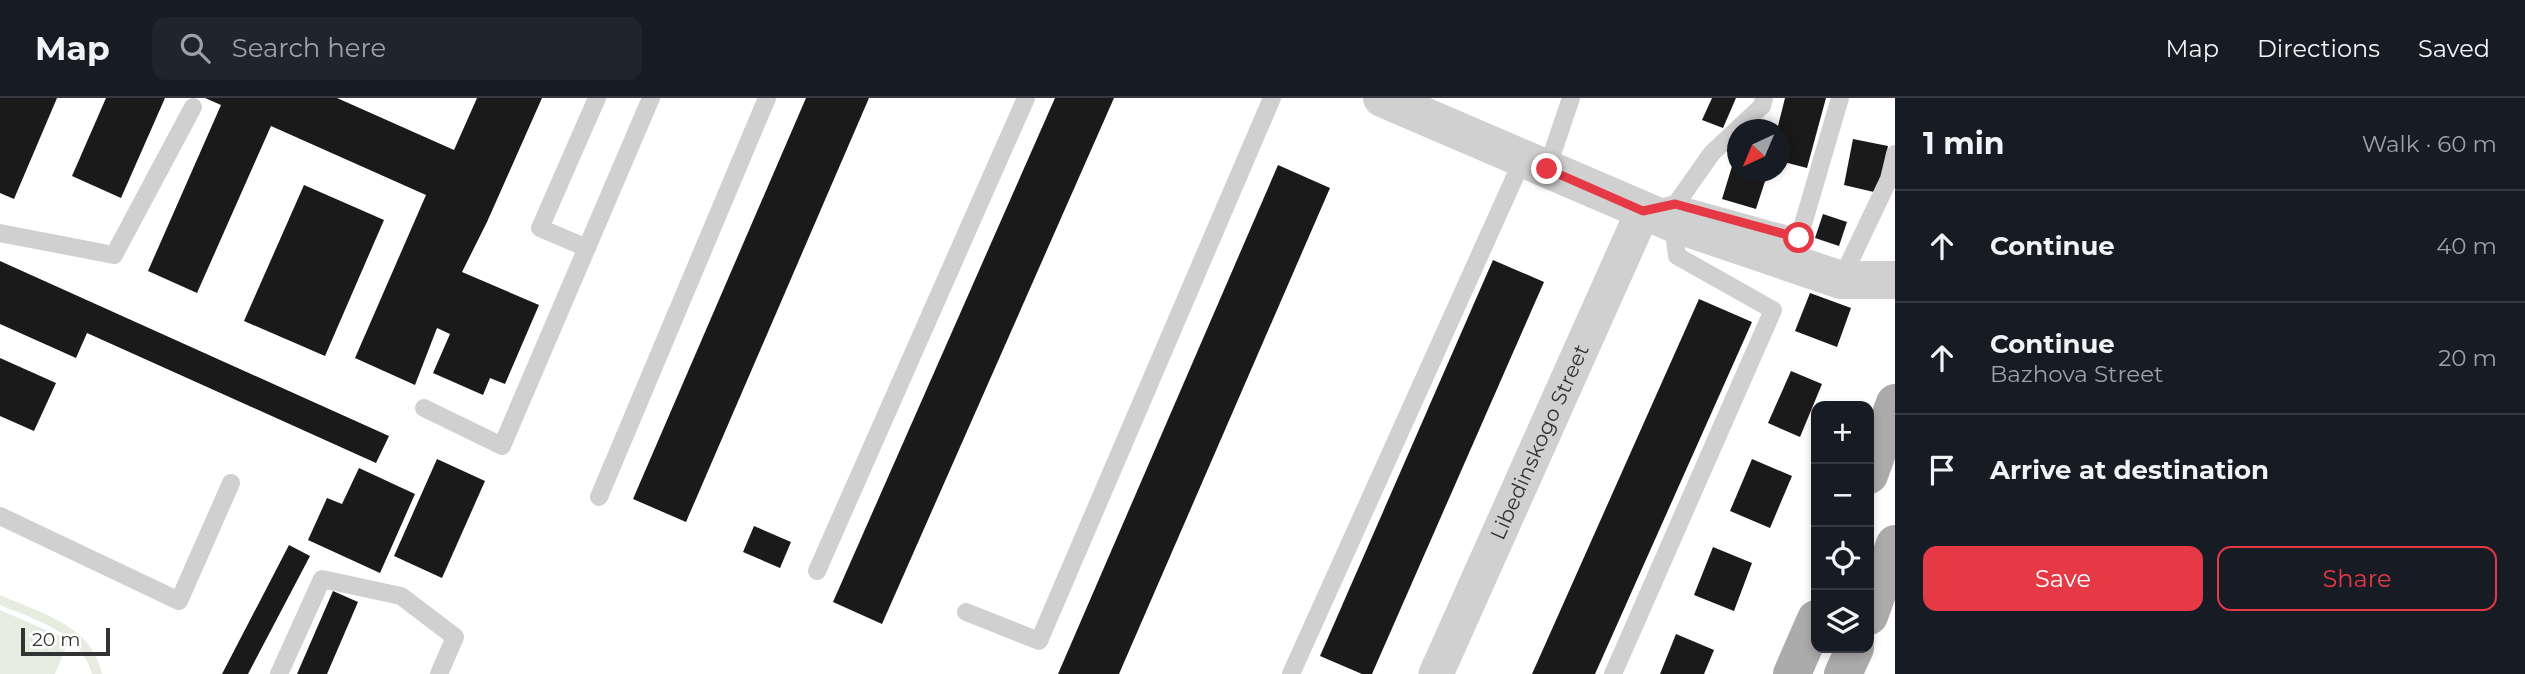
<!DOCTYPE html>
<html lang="en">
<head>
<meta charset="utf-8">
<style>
  body { margin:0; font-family:Montserrat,sans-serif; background:#20242c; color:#f1f3f6 }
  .controls { position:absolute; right:21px; bottom:21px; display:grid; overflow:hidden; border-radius:14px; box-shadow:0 4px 10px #0003 }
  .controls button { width:63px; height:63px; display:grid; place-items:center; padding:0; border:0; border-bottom:2px solid #363941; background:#171b24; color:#f1f3f6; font:35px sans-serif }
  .compass { position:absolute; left:1727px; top:21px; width:63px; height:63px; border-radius:50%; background:#171b24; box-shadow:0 4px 10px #0003; rotate:224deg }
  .scale { position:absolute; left:21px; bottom:18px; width:89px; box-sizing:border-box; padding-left:7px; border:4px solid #333; border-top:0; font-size:19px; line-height:24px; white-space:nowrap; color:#333; -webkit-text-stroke:5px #fff; paint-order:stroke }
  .stop { position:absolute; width:21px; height:21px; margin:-16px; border:5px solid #e63946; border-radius:50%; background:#fff }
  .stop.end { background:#e63946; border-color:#fff; box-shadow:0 2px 7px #0008 }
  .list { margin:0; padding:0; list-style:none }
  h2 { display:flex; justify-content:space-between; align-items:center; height:91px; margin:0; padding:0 28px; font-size:30px }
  h2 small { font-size:23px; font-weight:400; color:#9ea1a6 }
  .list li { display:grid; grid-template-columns:46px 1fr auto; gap:21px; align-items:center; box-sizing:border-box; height:112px; padding:0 28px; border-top:2px solid #363941 }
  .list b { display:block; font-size:26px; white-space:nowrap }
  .list p { margin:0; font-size:23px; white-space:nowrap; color:#9ea1a6 }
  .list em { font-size:23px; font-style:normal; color:#9ea1a6 }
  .actions { display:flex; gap:14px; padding:21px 28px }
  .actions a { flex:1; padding:16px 0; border:2px solid #e63946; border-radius:14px; text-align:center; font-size:24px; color:#e63946 }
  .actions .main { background:#e63946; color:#fff }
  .icon { flex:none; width:38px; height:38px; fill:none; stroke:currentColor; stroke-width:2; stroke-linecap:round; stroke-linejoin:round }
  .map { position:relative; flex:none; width:1895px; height:576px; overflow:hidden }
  header { display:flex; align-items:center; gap:42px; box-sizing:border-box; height:98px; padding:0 35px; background:#171b24; border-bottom:2px solid #363941 }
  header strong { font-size:33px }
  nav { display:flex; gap:38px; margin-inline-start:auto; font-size:24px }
  .search { width:490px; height:63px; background:#20242c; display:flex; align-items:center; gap:18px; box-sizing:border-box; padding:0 24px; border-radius:14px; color:#9ea1a6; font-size:26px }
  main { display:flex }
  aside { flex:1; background:#171b24 }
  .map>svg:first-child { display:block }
  .green { fill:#e6ecdf }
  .building { fill:#1a1a1a }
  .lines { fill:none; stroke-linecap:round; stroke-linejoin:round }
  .service { stroke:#d0d0d0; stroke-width:18 }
  .minor { stroke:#d0d0d0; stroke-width:35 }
  .tertiary { stroke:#d0d0d0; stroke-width:38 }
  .primary { stroke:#ababab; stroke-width:38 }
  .route { stroke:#e63946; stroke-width:9 }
  .labels { text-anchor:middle; stroke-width:7; stroke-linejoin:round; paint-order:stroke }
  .street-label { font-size:21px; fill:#333; stroke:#fff }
</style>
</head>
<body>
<header>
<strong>Map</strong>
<div class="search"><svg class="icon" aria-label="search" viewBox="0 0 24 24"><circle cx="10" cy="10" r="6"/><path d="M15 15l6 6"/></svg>Search here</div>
<nav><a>Map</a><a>Directions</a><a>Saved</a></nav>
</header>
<main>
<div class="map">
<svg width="1895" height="576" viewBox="0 0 1895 576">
  <rect width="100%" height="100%" fill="#fff"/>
  <g class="green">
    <path d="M0,497C40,515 92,527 102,576H92C80,533 37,523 0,507Z"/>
    <path d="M0,512L69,542L55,576H0Z"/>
  </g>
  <g class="building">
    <path d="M0,0H57L14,101L0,95Z"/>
    <path d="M106,0H165L121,100L72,78Z"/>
    <path d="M205,0H337L454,52L477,0H542L487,124L462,174L539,207L505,286L490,280L483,297L433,275L450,236L437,230L415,287L355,260L426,97L271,28L197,195L148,173L221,7Z"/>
    <path d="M806,0H869L686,424L633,401Z"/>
    <path d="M1055,0H1114L882,526L833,504Z"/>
    <path d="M1712,0H1736L1723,30L1702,22Z"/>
    <path d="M1785,0H1826L1807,70L1780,63V32H1777Z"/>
    <path d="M1853,41L1888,48L1878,95L1844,87Z"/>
    <path d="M1737,52L1738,74H1768L1756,111L1722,101Z"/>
    <path d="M1278,67L1330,90L1119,576H1058Z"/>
    <path d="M304,87L384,122L325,258L244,223Z"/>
    <path d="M1823,116L1847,124L1839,148L1815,140Z"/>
    <path d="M1493,162L1544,184L1372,576H1362L1320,558Z"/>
    <path d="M0,163L389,338L376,365L87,235L76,260L0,226Z"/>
    <path d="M1810,195L1851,210L1837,249L1795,233Z"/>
    <path d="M1699,201L1752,224L1595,576H1532Z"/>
    <path d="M0,260L56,285L34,333L0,318Z"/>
    <path d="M1791,273L1822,286L1800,339L1768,325Z"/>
    <path d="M437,361L485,383L442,480L394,458Z"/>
    <path d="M1752,361L1792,378L1770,430L1730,413Z"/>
    <path d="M359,370L415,396L380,475L308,442L327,400L342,406Z"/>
    <path d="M754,428L791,444L780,470L743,454Z"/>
    <path d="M289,447L310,458L248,576H222Z"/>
    <path d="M1713,449L1752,465L1734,513L1694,497Z"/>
    <path d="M333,493L358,504L327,576H297Z"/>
    <path d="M1676,536L1714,552L1704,576H1660Z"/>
  </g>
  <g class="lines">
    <g class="service">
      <path d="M1547,71L1571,0"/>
      <path d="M1676,106L1712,55L1762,8L1764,0"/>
      <path d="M1663,109L1676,106L1799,140L1840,0"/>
      <path d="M0,135L114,157L193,9"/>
      <path d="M587,150L540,130L597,0"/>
      <path d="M1841,182L1889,81L1895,56"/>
      <path d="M424,310L502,348L651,0"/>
      <path d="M599,399L767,0"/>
      <path d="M0,418L179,503L231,385"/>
      <path d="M817,473L1026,0"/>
      <path d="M966,514L1039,543L1272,0"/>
      <path d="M279,576L322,481L401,498L455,539L439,576"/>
      <path d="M1291,576L1523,61"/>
      <path d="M1613,576L1773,212L1677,158L1673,125"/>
    </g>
    <path class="minor" id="s1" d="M1436,576L1643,113"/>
    <path class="tertiary" d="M1382,0L1673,125L1841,182H1895"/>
    <g class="primary">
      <path d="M1869,377L1895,305"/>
      <path d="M1869,518L1895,446"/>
      <path d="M1792,576L1816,521"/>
      <path d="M1843,576L1855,550"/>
    </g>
  </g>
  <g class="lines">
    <path class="route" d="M1547,71L1643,113L1675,106L1799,140"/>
  </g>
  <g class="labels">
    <g class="street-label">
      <text dy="7" stroke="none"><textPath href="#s1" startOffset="254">Libedinskogo Street</textPath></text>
    </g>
  </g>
</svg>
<div class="controls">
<button>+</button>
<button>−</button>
<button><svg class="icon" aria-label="locate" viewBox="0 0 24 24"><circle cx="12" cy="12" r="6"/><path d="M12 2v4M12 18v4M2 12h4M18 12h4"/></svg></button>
<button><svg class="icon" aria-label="layers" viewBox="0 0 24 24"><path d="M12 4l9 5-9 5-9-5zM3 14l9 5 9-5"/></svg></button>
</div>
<svg class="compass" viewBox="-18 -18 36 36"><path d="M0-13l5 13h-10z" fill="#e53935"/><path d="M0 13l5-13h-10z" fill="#9ea1a6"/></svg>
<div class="scale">20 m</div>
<div class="stop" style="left:1799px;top:140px"></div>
<div class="stop end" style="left:1547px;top:71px"></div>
</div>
<aside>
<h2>1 min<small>Walk · 60 m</small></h2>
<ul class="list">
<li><svg class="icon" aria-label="ahead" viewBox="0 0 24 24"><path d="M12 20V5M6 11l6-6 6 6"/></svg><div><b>Continue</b></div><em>40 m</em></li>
<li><svg class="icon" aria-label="ahead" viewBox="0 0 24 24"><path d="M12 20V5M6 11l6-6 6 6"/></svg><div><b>Continue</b><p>Bazhova Street</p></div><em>20 m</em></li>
<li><svg class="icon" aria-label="arrive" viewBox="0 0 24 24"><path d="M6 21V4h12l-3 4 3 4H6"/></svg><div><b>Arrive at destination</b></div></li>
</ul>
<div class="actions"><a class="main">Save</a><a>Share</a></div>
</aside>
</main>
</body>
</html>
